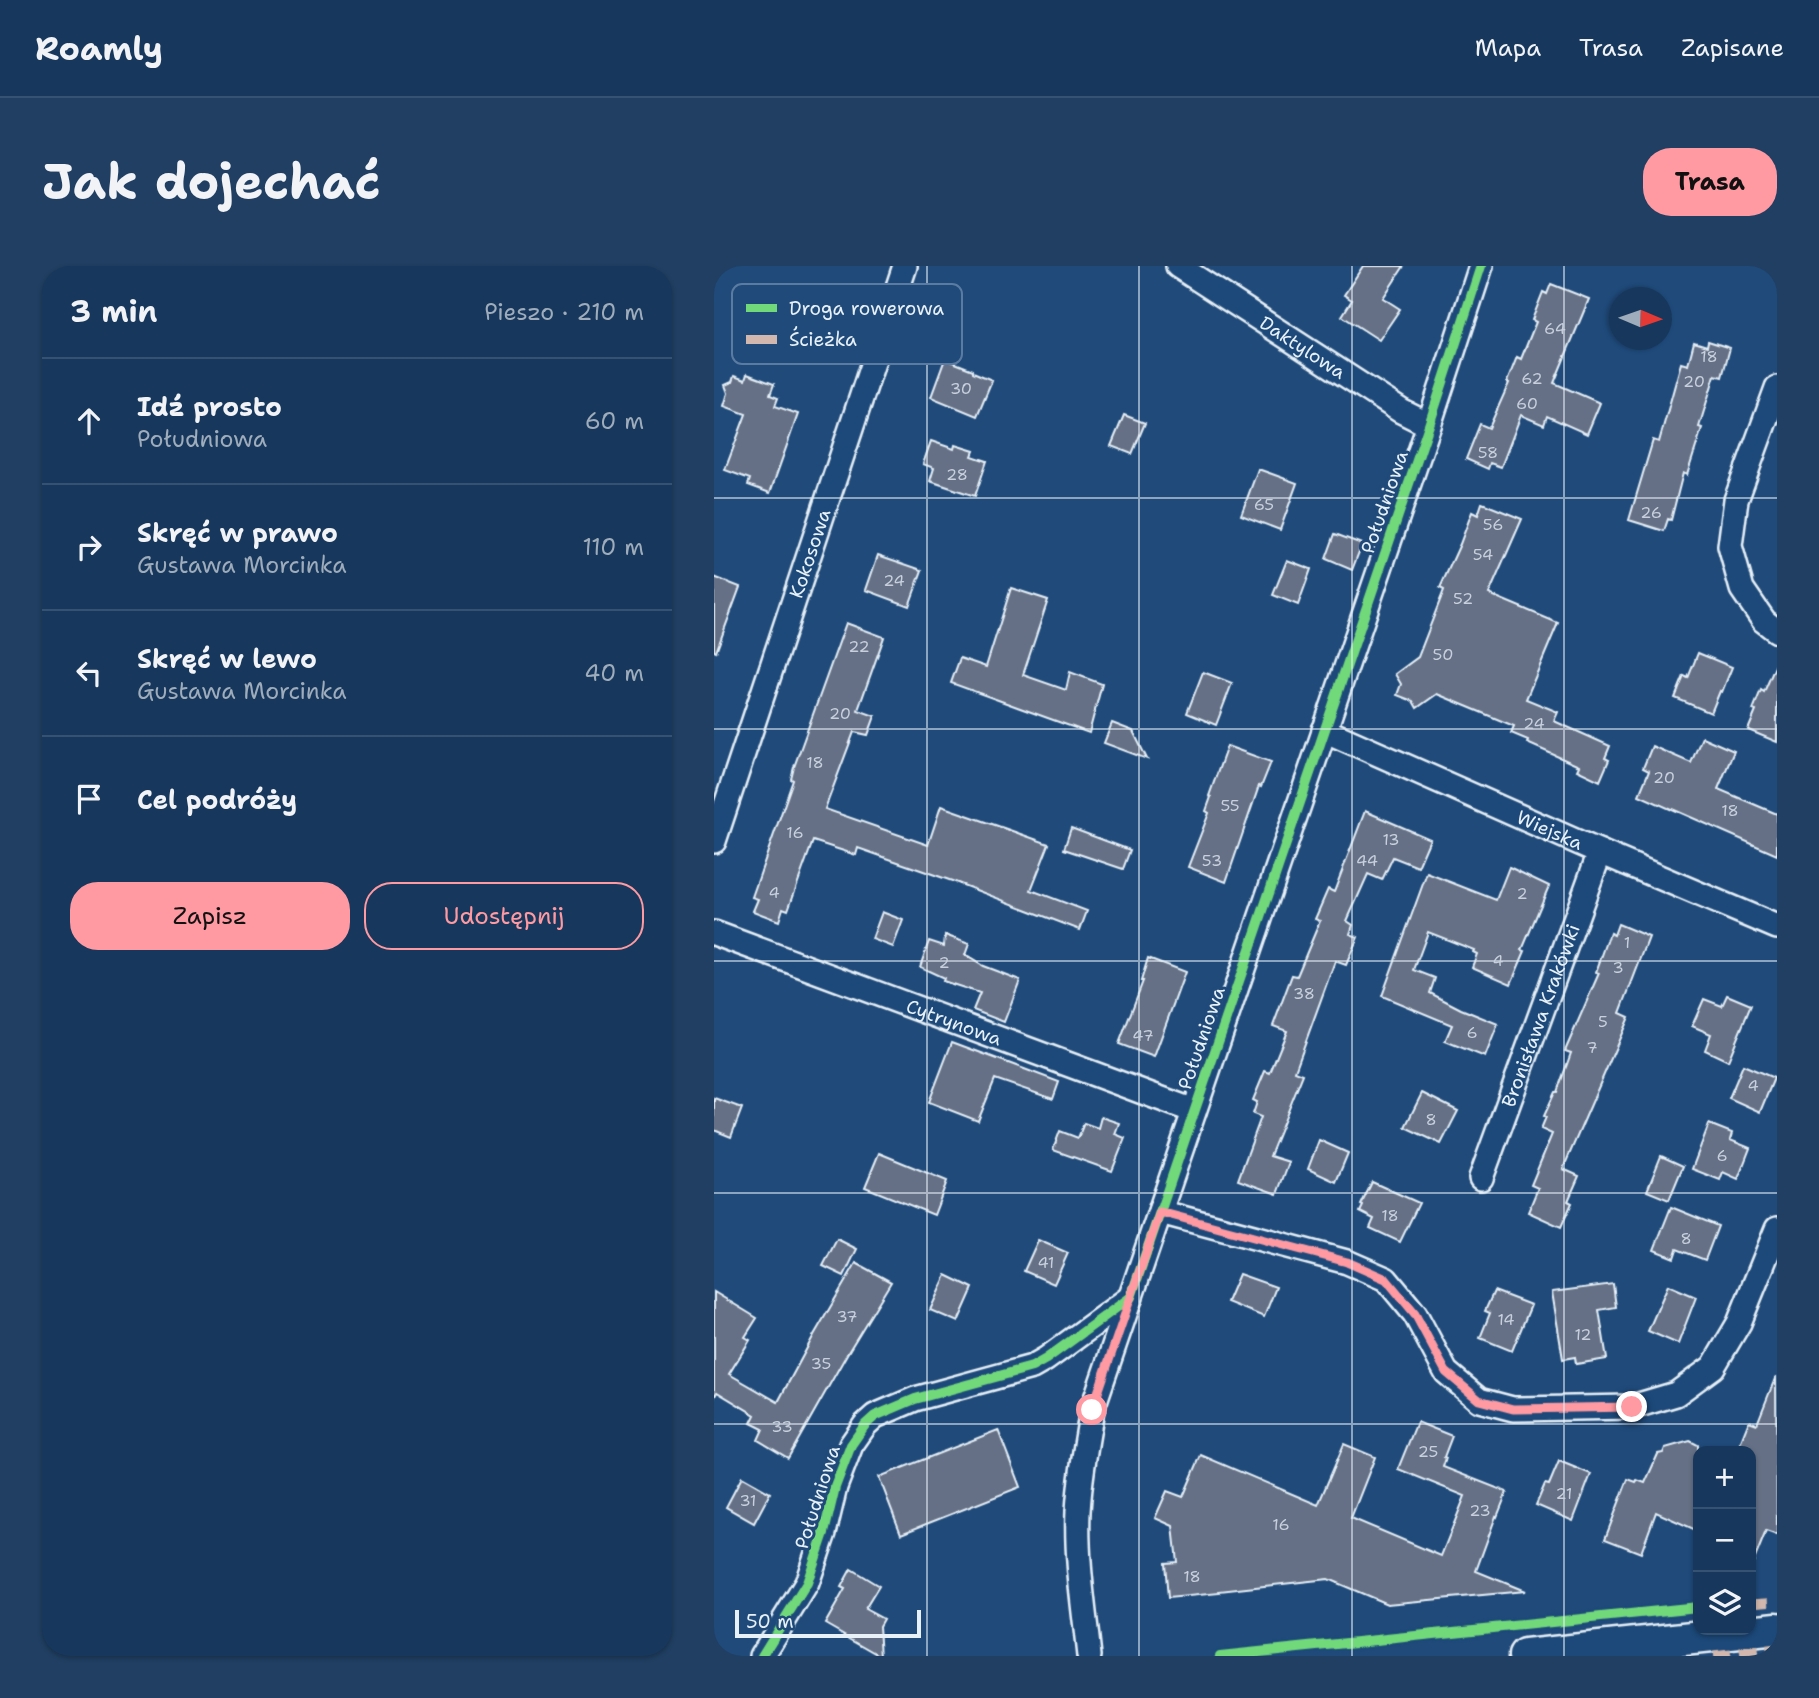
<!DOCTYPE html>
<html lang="pl">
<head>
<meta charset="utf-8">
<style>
  body { margin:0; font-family:"Shantell Sans",sans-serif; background:#203f62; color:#f1f3f6 }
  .controls { position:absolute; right:21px; bottom:21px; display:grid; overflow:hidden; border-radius:14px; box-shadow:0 2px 5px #0004 }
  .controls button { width:63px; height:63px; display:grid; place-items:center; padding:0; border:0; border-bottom:2px solid #365272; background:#17385c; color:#f1f3f6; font:35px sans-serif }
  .compass { position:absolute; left:895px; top:21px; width:63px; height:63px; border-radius:50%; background:#17385c; box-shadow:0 2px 5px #0004; rotate:92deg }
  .scale { position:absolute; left:21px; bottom:18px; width:186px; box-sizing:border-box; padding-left:7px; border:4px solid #e8f1f8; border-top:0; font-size:19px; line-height:24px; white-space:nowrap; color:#e8f1f8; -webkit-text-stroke:5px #1f4a7a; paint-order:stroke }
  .stop { position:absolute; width:21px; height:21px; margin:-16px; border:5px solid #ff9aa2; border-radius:50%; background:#fff }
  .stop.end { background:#ff9aa2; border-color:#fff; box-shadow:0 2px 7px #0008 }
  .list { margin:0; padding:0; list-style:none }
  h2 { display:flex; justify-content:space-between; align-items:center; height:91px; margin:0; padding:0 28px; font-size:30px }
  h2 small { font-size:23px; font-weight:400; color:#9eacbb }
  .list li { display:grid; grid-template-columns:46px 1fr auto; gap:21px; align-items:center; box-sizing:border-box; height:126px; padding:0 28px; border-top:2px solid #365272 }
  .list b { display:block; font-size:26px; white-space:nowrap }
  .list p { margin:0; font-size:23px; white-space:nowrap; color:#9eacbb }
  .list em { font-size:23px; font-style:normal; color:#9eacbb }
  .actions { display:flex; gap:14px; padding:21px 28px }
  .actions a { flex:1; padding:16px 0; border:2px solid #ff9aa2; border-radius:28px; text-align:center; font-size:24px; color:#ff9aa2 }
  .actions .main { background:#ff9aa2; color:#111 }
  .icon { flex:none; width:38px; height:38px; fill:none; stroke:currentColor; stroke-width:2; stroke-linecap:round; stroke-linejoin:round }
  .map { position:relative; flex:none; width:1063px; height:1390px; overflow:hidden; border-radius:28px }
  header { display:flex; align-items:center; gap:42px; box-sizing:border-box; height:98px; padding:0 35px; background:#17385c; border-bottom:2px solid #365272 }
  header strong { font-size:33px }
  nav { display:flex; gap:38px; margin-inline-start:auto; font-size:24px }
  .intro { display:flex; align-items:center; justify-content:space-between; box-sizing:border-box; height:168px; padding:0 42px }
  h1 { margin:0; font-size:49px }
  .button { padding:18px 32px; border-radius:28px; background:#ff9aa2; color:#111; font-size:24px; font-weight:700 }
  main { display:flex; gap:42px; padding:0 42px }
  aside { flex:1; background:#17385c; border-radius:28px; box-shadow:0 2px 5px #0004 }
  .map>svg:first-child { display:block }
  .building { fill:#656f86; stroke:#e8f1f8; stroke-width:2 }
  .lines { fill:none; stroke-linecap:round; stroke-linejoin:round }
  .minor-casing { stroke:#e8f1f8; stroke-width:28 }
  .secondary-casing { stroke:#e8f1f8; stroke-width:37 }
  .minor { stroke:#1f4a7a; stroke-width:23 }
  .secondary { stroke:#1f4a7a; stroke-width:32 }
  .quiet { stroke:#d1b7ad; stroke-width:9; stroke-dasharray:18 9; stroke-linecap:butt }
  .cycleway-casing { stroke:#1f4a7a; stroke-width:15 }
  .cycleway { stroke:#71d979; stroke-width:10 }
  .route { stroke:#ff9aa2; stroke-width:9 }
  .grid { fill:none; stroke:#e8f1f8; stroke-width:2; stroke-opacity:0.55 }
  .labels { text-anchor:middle; stroke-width:6; stroke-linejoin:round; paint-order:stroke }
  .number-label { font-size:16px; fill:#c7d0dc }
  .street-label { font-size:19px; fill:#e8f1f8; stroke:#1f4a7a }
  .key { fill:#1f4a7a; stroke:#5b7ca0; stroke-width:2 }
  .key-label { font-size:19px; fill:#e8f1f8 }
</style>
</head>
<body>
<header>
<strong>Roamly</strong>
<nav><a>Mapa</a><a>Trasa</a><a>Zapisane</a></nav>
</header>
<div class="intro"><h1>Jak dojechać</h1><a class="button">Trasa</a></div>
<main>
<aside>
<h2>3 min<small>Pieszo · 210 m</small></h2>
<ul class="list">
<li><svg class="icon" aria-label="ahead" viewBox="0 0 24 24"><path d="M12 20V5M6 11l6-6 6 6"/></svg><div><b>Idź prosto</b><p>Południowa</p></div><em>60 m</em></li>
<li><svg class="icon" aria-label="right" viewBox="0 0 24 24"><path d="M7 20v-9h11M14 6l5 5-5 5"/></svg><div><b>Skręć w prawo</b><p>Gustawa Morcinka</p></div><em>110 m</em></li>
<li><svg class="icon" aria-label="left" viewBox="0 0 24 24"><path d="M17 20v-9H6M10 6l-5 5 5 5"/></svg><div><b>Skręć w lewo</b><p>Gustawa Morcinka</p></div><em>40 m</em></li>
<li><svg class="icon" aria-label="arrive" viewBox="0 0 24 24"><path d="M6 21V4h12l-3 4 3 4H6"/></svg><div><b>Cel podróży</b></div></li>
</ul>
<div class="actions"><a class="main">Zapisz</a><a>Udostępnij</a></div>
</aside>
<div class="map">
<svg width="1063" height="1390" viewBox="0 0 1063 1390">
  <rect width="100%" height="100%" fill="#1f4a7a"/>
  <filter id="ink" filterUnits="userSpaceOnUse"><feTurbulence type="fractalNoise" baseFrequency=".0143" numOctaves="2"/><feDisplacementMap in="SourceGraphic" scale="14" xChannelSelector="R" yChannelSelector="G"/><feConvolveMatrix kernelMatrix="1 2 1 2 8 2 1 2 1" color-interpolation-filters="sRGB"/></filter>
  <g filter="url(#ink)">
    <g class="building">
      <path d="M649,0H690L669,32L686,43L665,74L628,50L638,34L630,29Z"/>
      <path d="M837,18L875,33L840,117L886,137L873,168L833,150L830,159L807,149L787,201L776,197L774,203L752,193L766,158L775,162L795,117L793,116L803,91L807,93L822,56L818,54L829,26L833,28Z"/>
      <path d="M994,75L1016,82L1008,111L1001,109L985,161L988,162L973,209L969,207L957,254L954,253L950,265L915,254L939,174L945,176L967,97L974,99L980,76L993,80Z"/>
      <path d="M231,93L259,104V106L278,114L263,150L217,131Z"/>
      <path d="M33,108L60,118L56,129L64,132L61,140L84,148L56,227L34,219L36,213L11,204L32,148L10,140L14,127L11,119L18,116L20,110L31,114Z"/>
      <path d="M410,149L431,157L418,188L397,180Z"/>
      <path d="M217,175L240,183L241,179L260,185L258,190L273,195L261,230L216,215L220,202L209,198Z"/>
      <path d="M544,203L583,217L566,264L527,249Z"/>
      <path d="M768,237L808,253L775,328L844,357L812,433L844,446L840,455L896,480L891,492L895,494L886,515L863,504L865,500L813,477L814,474L797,467L800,460L723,428L703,442L699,435L683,429L687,418L681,408L704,391L730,324L726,322L746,278L758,246L764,249Z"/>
      <path d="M621,268L648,278L638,304L612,293Z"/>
      <path d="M164,289L208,304L195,340L152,324Z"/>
      <path d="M573,294L597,303L584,339L559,329Z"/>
      <path d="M0,311L26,321L2,386L0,385Z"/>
      <path d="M297,322L334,334L309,409L352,424L356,406L388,418L375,467L237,417L246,392L272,401Z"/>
      <path d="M132,357L170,371L144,444L161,450L154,469L140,466L111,543L214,579L227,540L335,578L317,624L373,645L366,664L241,616L144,582L142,589L99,575L74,644L69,642L65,655L39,645L44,633L38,631L79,514L77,513L80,501Z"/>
      <path d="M984,387L1018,401L1008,426L1006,425L997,447L961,432L970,410L974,412Z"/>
      <path d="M1063,396V476L1034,464L1042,445L1039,444L1047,424L1050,426Z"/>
      <path d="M489,406L518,417L502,459L473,447Z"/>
      <path d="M398,457L419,465L433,493L390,477Z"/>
      <path d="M988,471L1020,485L1004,523L1063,548V589L956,542V543L925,529L935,505L929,502L938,480L977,497Z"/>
      <path d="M513,480L557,496L547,521L545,520L512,616L474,601L495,547L492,545L497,531L495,530Z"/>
      <path d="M651,545L716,573L704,601L679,591L668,614L654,608L633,655L639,659L636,668L644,671L632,699L621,695L581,805L589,808L556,890L575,896L563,928L524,914L547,851L539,848L543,836L539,834L551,805L556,807L573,765L559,760L578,709L583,710L606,655L601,653L614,623L620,626Z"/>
      <path d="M357,562L416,584L409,603L350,583Z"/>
      <path d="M795,601L835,620L808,684L811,685L797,718L758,701L763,688L759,686L760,684L714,666L700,704L721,712L716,727L747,743L784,758L771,791L731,775L738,759L668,730L713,607L782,634Z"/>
      <path d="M168,646L189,654L179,681L158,673Z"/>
      <path d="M904,658L935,671L906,747L915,751L849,903L865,910L854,935L858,937L847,961L814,946L824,922L817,919L838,868L827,863L832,851L830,850L841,826H843L857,787L851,785L885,707L882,706L891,681L896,667L900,669Z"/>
      <path d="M231,669L255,678L251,689L269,700L306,714L290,756L259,744L266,727L229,715L230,712L206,701L215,675L230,680Z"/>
      <path d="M434,692L471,706L440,791L405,778L429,715H427Z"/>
      <path d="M1013,729L1037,739L1014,795L991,784L997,768L978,760L990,733L1008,740Z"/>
      <path d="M238,776L345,816L339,833L281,813L264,855L215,836Z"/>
      <path d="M1029,799L1060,812L1046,846L1015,832Z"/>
      <path d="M708,827L744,845L727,878L691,861Z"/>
      <path d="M0,832L28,842L17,871L0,864Z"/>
      <path d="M387,851L405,857L401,868L411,872L398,905L339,884L346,865L364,872L370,857L384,862Z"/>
      <path d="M995,858L1018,867L1016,874L1036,882L1024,913L1009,906L1006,914L978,903Z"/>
      <path d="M605,874L634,887L622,916L594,903Z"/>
      <path d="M165,887L233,915L220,949L151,921Z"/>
      <path d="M947,890L969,900L955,934L933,925Z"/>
      <path d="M658,916L705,937L686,976L656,962L660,953L646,946L649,940L647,939Z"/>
      <path d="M957,941L1004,960L991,994L963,983L960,992L940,984Z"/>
      <path d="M123,973L143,983L130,1010L109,1000Z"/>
      <path d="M324,974L354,987L340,1018L310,1005Z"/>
      <path d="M142,997L177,1016L133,1088L74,1192L44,1174L49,1163L37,1157L41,1149L3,1126L0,1132V1026L43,1052L31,1071L36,1074L15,1108L64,1136L100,1069Z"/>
      <path d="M525,1008L562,1021L550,1051L513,1036Z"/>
      <path d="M232,1009L259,1022L244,1056L216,1044Z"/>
      <path d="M899,1018L902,1041L885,1044L893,1093L862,1098L861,1091L849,1093L838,1026Z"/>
      <path d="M954,1019L982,1031L964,1078L934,1065Z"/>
      <path d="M780,1025L817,1039L798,1085L766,1072L776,1047L771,1045Z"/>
      <path d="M1062,1110L1063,1269L1052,1265L1037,1302V1185H1023L1035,1155L1043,1158Z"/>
      <path d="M703,1156L738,1170L730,1191L732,1192L729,1201L793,1226L783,1251L782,1250L762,1305L811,1325L673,1338L614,1313L505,1325L506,1327L454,1332L451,1297L463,1296L459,1260L441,1252L453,1225L469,1231L487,1189L604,1239L630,1178L661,1191L637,1252L727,1290L751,1230L684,1203Z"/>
      <path d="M284,1164L306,1221L187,1268L165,1211Z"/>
      <path d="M976,1175L984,1179V1265L942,1246L927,1287L891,1273L914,1213L922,1216L923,1214L931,1217L944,1188L949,1187L951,1182Z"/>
      <path d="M845,1195L877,1208L859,1255L822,1239L831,1218L835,1219Z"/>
      <path d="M28,1211L56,1227L40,1257L12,1241Z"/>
      <path d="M137,1303L165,1320L151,1343L169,1353L165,1360L167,1390L111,1358L131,1323L127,1321Z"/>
    </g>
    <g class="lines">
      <g class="minor-casing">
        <g id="minor">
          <path id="s1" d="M464,0L687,145L715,159"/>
          <path d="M1063,122L1022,234L1016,280L1028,323L1050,355L1063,365"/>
          <path id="s2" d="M610,464L886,586L1063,661"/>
          <path id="s3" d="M0,575L191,0"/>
          <path id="s4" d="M0,667L480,845"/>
          <path id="s5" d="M767,912L886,586"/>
          <path d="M446,946L633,996L672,1013L701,1048L732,1106L765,1134L799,1143L918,1141L962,1128L999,1101L1025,1057L1063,963"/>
          <path d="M48,1390L93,1317L110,1267L121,1221L137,1179L151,1159L161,1150L201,1133L318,1101L332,1093L417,1031"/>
          <path d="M375,1390C370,1342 362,1294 364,1245C366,1211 372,1177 378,1144L715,159L767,0"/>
        </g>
      </g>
      <g class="secondary-casing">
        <path id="secondary" d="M811,1390L1063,1363"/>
      </g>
      <use href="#minor" class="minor"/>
      <use href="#secondary" class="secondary"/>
      <g class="quiet">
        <path d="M1037,1337L1063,1335"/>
        <path d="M999,1390L1063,1383"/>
      </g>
      <g class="cycleway-casing">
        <g id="cycleway">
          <path d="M48,1390L93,1317L110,1267L121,1221L137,1179L151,1159L161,1150L201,1133L318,1101L332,1093L417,1031L715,159L767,0"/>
          <path d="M506,1390L984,1341"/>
        </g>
      </g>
      <use href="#cycleway" class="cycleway"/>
    </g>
  </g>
  <g class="lines" filter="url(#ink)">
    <path class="route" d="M378,1144L446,946L633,996L672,1013L701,1048L732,1106L765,1134L799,1143L918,1141"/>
  </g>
  <path class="grid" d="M213,0V1390M425,0V1390M638,0V1390M850,0V1390M0,232H1063M0,463H1063M0,695H1063M0,927H1063M0,1158H1063"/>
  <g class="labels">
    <g class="number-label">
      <text x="841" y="68">64</text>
      <text x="995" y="96">18</text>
      <text x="818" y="118">62</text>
      <text x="980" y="121">20</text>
      <text x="247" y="128">30</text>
      <text x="813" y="143">60</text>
      <text x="774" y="192">58</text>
      <text x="243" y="214">28</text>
      <text x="550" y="244">65</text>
      <text x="937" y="252">26</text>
      <text x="779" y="264">56</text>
      <text x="769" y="294">54</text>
      <text x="180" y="320">24</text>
      <text x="749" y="338">52</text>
      <text x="145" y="386">22</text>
      <text x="729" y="394">50</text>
      <text x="126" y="453">20</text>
      <text x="820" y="463">24</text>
      <text x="101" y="502">18</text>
      <text x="950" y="517">20</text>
      <text x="516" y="545">55</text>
      <text x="1016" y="550">18</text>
      <text x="81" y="572">16</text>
      <text x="677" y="579">13</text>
      <text x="498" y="600">53</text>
      <text x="653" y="600">44</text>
      <text x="60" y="632">4</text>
      <text x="808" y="633">2</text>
      <text x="913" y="682">1</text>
      <text x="784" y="700">4</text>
      <text x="230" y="702">2</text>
      <text x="904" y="707">3</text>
      <text x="590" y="733">38</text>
      <text x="889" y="761">5</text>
      <text x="758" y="772">6</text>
      <text x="429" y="775">47</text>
      <text x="878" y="787">7</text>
      <text x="1039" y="825">4</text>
      <text x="717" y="859">8</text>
      <text x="1008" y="895">6</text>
      <text x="676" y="955">18</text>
      <text x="972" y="978">8</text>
      <text x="332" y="1002">41</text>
      <text x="133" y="1056">37</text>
      <text x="792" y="1059">14</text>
      <text x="869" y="1074">12</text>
      <text x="107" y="1103">35</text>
      <text x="68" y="1166">33</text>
      <text x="714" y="1191">25</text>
      <text x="850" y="1233">21</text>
      <text x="34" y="1240">31</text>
      <text x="766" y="1250">23</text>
      <text x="567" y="1264">16</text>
      <text x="478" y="1316">18</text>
    </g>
    <g class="street-label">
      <text dy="7" stroke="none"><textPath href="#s1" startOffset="149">Daktylowa</textPath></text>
      <text transform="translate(670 236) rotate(-71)" y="7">Południowa</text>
      <text dy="7" stroke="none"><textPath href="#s3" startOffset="303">Kokosowa</textPath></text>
      <text dy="7" stroke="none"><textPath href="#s2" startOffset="247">Wiejska</textPath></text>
      <text dy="7" stroke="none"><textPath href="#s5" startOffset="173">Bronisława Krakówki</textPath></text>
      <text dy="7" stroke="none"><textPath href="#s4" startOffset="256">Cytrynowa</textPath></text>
      <text transform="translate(487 772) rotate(-71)" y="7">Południowa</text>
      <text transform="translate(103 1231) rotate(-72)" y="7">Południowa</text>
    </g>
  </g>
  <rect x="18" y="18" width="230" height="80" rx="10" class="key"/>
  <rect x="32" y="38" width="31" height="8" fill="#71d979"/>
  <rect x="32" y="69" width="31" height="9" fill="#d1b7ad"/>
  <g class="key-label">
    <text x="75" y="49">Droga rowerowa</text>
    <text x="75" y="80">Ścieżka</text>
  </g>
</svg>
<div class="controls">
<button>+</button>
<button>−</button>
<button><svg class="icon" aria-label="layers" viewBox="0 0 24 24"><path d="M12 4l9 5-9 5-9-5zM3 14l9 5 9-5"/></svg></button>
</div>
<svg class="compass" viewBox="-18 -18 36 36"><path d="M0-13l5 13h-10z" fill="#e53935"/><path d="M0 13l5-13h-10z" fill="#9eacbb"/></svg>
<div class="scale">50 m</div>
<div class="stop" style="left:378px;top:1144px"></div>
<div class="stop end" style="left:918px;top:1141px"></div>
</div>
</main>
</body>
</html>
